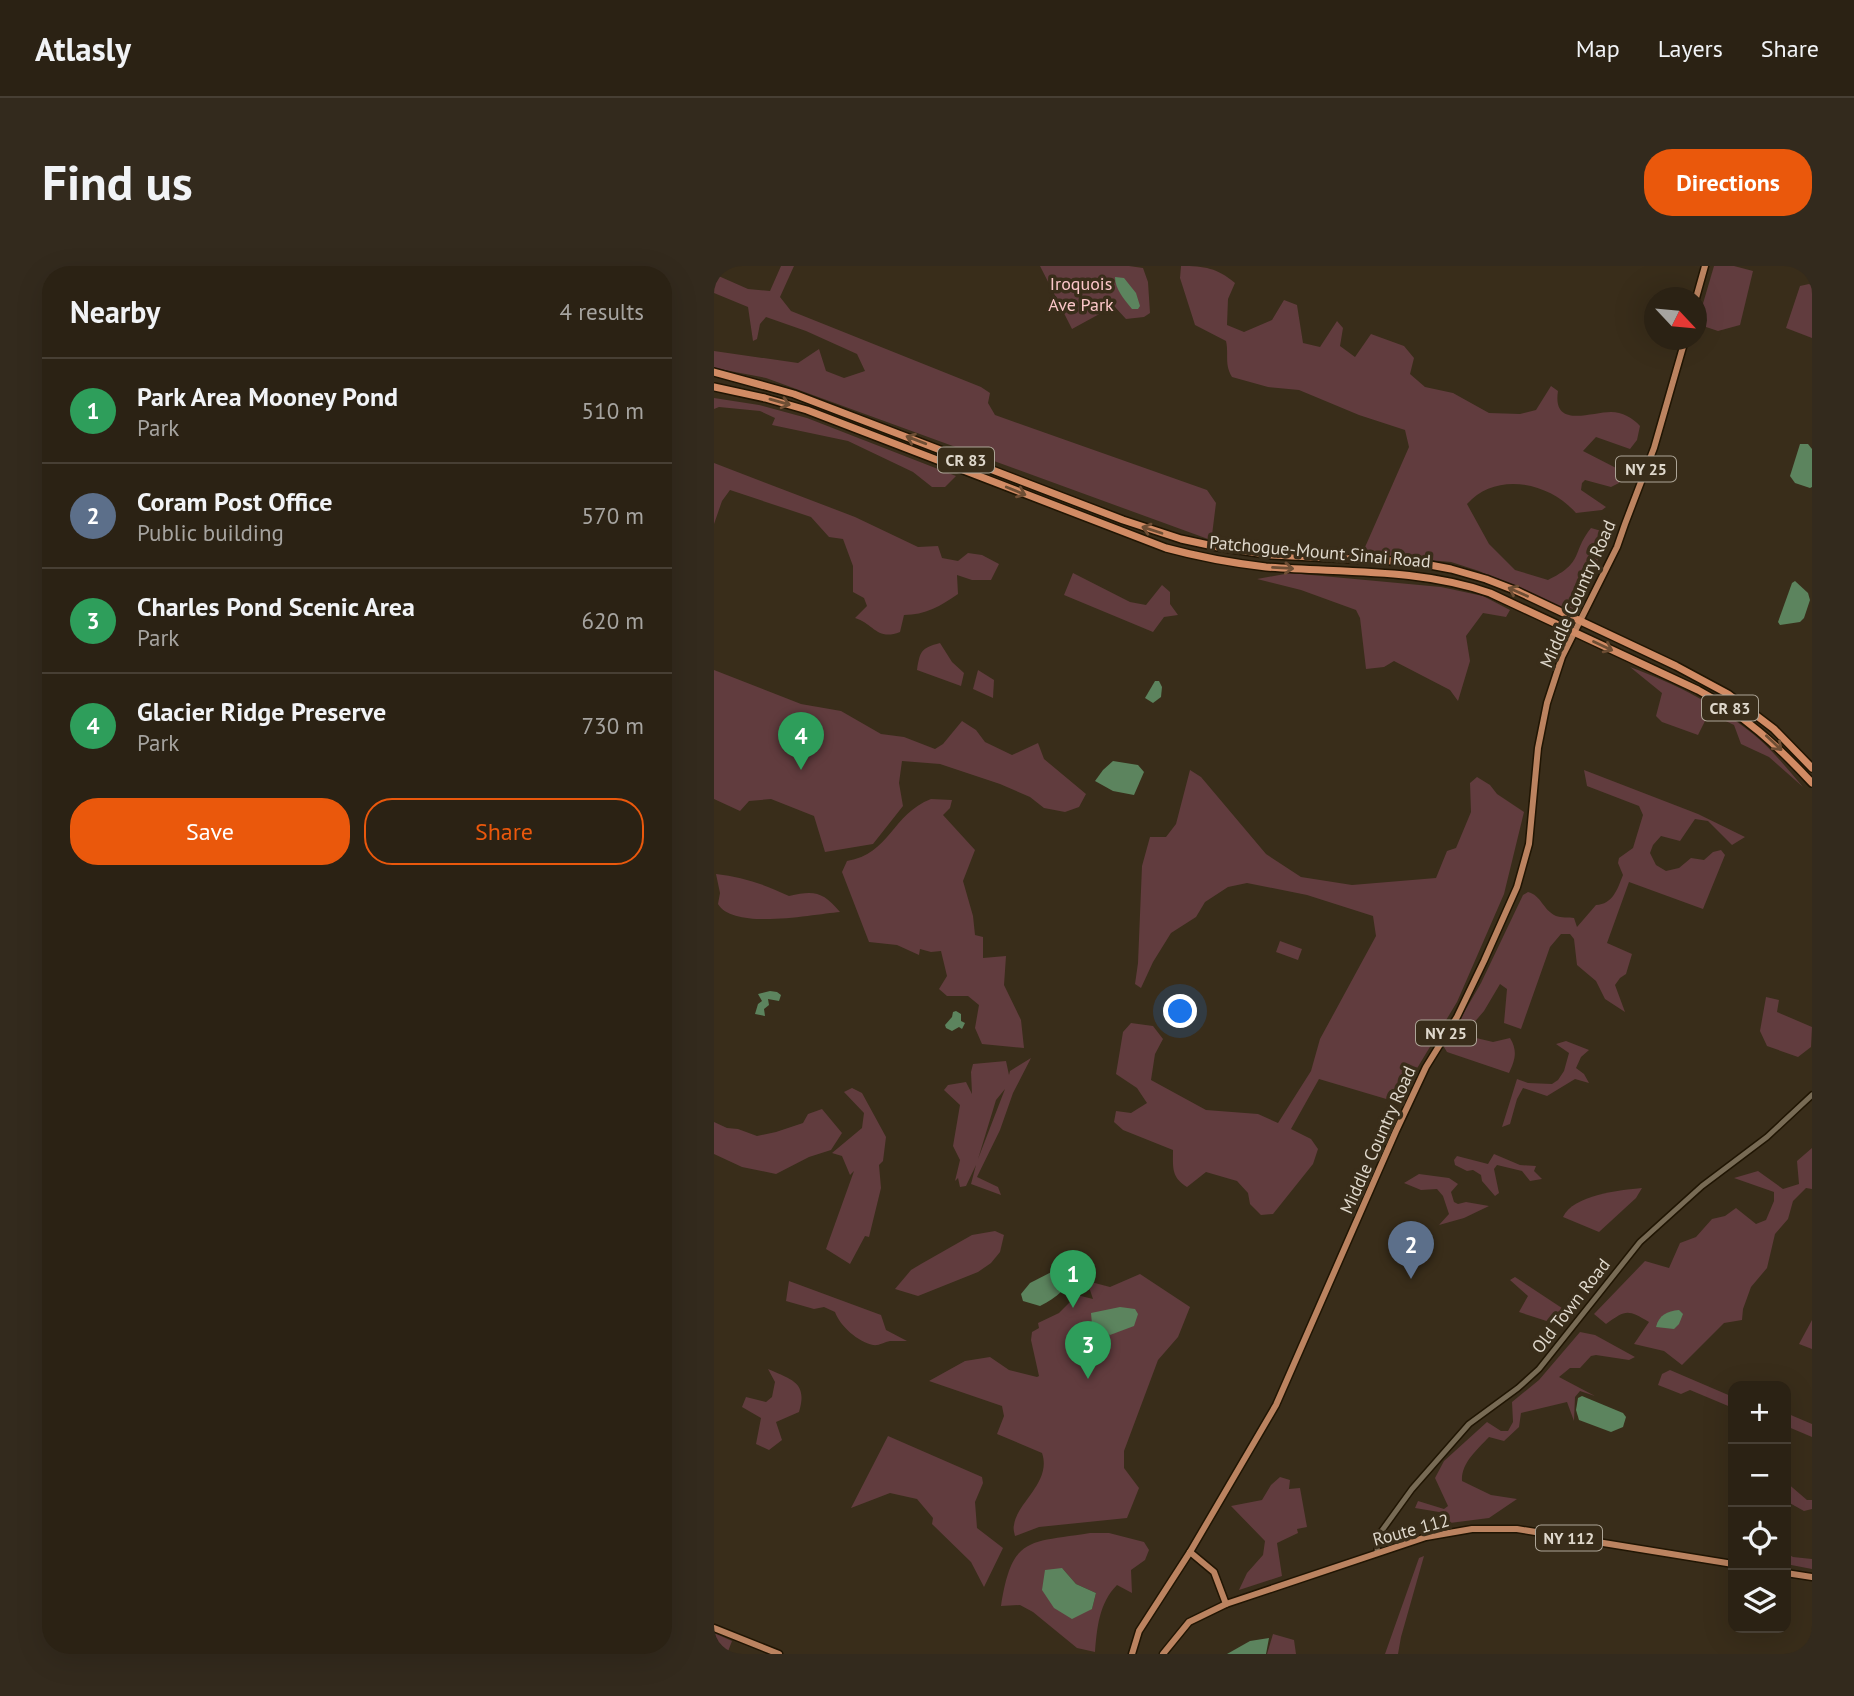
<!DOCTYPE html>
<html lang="en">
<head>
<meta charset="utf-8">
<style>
  body { margin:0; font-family:"PT Sans",sans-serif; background:#332a1d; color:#f1f3f6 }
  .controls { position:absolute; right:21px; bottom:21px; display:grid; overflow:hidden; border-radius:14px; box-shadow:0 7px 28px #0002 }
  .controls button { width:63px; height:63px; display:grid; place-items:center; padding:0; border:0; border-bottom:2px solid #473f34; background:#2b2214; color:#f1f3f6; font:35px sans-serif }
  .compass { position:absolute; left:930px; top:21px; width:63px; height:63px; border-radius:50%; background:#2b2214; box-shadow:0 7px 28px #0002; rotate:116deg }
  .you { position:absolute; left:467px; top:746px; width:24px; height:24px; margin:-18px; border:5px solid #fff; border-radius:50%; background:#1a73e8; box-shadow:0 0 0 10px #1a73e833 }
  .badge { display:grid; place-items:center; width:46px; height:46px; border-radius:50%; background:#ea580c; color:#fff; font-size:23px; font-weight:700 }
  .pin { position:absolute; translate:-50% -58px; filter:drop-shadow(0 2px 4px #0008) }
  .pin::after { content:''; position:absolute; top:37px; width:24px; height:21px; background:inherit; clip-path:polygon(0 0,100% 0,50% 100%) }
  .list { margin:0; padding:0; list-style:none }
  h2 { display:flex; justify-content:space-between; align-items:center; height:91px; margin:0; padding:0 28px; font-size:30px }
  h2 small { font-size:23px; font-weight:400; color:#a6a4a0 }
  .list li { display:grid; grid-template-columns:46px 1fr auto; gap:21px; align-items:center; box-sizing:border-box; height:105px; padding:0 28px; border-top:2px solid #473f34 }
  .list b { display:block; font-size:26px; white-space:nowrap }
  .list p { margin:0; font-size:23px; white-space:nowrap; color:#a6a4a0 }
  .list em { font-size:23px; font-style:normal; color:#a6a4a0 }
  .actions { display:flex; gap:14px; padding:21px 28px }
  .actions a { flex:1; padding:16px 0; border:2px solid #ea580c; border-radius:28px; text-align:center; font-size:24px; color:#ea580c }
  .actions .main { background:#ea580c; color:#fff }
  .icon { flex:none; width:38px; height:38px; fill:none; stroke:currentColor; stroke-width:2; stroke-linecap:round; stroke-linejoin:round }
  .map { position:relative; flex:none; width:1098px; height:1388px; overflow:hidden; border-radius:28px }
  header { display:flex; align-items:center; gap:42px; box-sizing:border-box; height:98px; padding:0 35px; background:#2b2214; border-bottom:2px solid #473f34 }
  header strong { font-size:33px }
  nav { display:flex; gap:38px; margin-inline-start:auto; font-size:24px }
  .intro { display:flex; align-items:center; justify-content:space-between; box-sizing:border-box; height:168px; padding:0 42px }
  h1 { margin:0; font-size:49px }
  .button { padding:18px 32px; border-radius:28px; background:#ea580c; color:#fff; font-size:24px; font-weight:700 }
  main { display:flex; gap:42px; padding:0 42px }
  aside { flex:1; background:#2b2214; border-radius:28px; box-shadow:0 7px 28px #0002 }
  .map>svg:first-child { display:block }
  .green { fill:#613c3e; fill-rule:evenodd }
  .water { fill:#5c845e }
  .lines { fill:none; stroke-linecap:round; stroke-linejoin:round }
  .secondary-casing { stroke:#201503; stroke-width:8 }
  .primary-casing { stroke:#201503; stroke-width:9 }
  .trunk-casing { stroke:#201503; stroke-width:10 }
  .secondary { stroke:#786b55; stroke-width:5 }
  .primary { stroke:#bb8360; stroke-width:6 }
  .trunk { stroke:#d18b64; stroke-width:7 }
  .oneway { stroke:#6e4e34 }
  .labels { text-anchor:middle; stroke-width:7; stroke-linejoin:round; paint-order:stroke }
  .shield { fill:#392d1a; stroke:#ada597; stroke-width:2 }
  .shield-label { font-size:16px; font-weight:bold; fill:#dfd8cc }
  .park-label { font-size:18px; fill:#fcc7c9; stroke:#392d1a }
  .street-label { font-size:18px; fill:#dfd8cc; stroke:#392d1a }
</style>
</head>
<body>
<header>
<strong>Atlasly</strong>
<nav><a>Map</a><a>Layers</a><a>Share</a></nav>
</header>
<div class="intro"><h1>Find us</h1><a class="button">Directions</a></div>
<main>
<aside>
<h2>Nearby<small>4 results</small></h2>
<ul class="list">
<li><span class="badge" style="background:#2e9e5b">1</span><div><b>Park Area Mooney Pond</b><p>Park</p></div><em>510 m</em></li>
<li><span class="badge" style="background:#5c6f8a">2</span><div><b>Coram Post Office</b><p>Public building</p></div><em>570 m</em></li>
<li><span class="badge" style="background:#2e9e5b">3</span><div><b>Charles Pond Scenic Area</b><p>Park</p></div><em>620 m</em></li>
<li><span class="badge" style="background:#2e9e5b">4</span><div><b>Glacier Ridge Preserve</b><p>Park</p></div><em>730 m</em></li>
</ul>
<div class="actions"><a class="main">Save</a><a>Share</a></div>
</aside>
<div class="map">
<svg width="1098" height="1388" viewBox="0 0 1098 1388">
  <rect width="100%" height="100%" fill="#392d1a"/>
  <g class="green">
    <path d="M67,0H80L66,31L77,45L267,121L276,127L274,137L281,149L493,224L502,237L498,269L494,273L52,112L0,102V85L84,97L105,83L112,105L130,112L151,105L143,88L92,65L52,51L46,58L43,73L39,75L34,41L0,27V8L34,23L56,25Z"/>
    <path d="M326,0H415L429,2L434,16L436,47L430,51L412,53L400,40L358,63Z"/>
    <path d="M467,0C491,0 503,2 521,17L514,33L513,59L530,66L558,54L570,34L583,39L589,77L606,81L623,55L629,62L626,80L641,91L657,68L690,80L700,92L696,108L711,121L739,127L775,147L806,148L822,144L837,120L844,125C838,163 877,146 897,146C908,146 919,152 926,160L923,174L916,183L882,171L869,185L906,204L905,217L897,221L871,214L868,217L867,224L892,241L888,244L862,247C835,216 782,205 753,238L775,278L801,304L834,314C871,296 857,287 877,262L891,266L893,276L857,347L765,305L737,296L648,288L695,181L691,164L645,149L585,124L554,121L518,111C510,98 515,88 512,75L481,59L466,12Z"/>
    <path d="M1000,0H1020L1039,5L1026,59L1004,65L983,58Z"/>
    <path d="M1095,18L1098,20V72L1072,62L1086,20Z"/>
    <path d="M0,132L45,139L93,152L242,210L231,221H218L199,206L134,175L58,159L61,152L46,145L5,141L0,143Z"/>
    <path d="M0,197L141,251L204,281L224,280L228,292L244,295L254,287L268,289L285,298L277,314H258L243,309L244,328C227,340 211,349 190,349L186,366C163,375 160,358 141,352L153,340L150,332L139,326V300L129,273L115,271L97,251L16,224L8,235L0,258Z"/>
    <path d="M359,307L416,336L432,339L448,319L456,326V338L464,349L450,351L439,366L350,329Z"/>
    <path d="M576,307L727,321L769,330L796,344L792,351L769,347L752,370L756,395L744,435L736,424L680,395L670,401L652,403L646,352L642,344L587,324L543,313Z"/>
    <path d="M226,377L238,396L250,407L247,420L203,404C206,385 207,382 226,377Z"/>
    <path d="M916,401C962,418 1008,441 1045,473C1061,487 1075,505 1089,521L1055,491L1027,478L1020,459L995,447L984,469L948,456L942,450L948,427Z"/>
    <path d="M0,404L87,438L127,445L167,468L190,471L221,483L229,478L248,455L262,464L271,476L298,489L324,477L330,493L372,528L365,541L351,546L330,542L316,531L286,518L226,498L188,495L185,517L189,540L159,578L111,586L100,550L57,533L35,535L26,545L0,533Z"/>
    <path d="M264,404L280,414L279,432L259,423Z"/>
    <path d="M476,504L487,511L552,588L587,611L638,619L722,612L733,585L742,582L757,546L756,517L763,511L776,519L783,528L810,546L790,628L743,736L690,824L679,835L605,813L577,863L597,873L604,883L599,898L559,948L547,949L536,938L534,927L523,915L492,906L473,921C457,911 459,901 459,884L409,864L400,856L402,845L417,847L433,837L423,822L402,808L409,766L417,757L439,760L449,773L441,788L437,814L492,844L544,848L564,857L597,805L606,773L662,670L659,650L593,629L533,617L514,621L491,636L482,651L457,667L439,696L427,722L421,718L424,697L428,600L436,571H452L462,558Z"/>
    <path d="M870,504L984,548L1031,571L1018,579L994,555L981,553L966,575L947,570L939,579L936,587L942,599L952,605L965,602L977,592L990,594L999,586L1007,584L1011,589L989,643L915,616L893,677L918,688L912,708L906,712L901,719L911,746L891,733L882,715L863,699L860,673L856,668H847L836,681L807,763L790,757L793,723L786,718L770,745L758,759V771L779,776L796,772C804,785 801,794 795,807L733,786L730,781L767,717L809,629L814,626C827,629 829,644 842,650C847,652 855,651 860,652L863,661L882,639C899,638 903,624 909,609L904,597L905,592L919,582L929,549L925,540L873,520Z"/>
    <path d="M217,533L238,534L236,542L229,549L261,584L249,615L259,650L261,669L269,671V692L292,690L290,719L307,754L310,782L268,778L261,762L265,739L254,730H233L225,723L233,710L227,685L217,686L206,683L205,689L183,679L155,676L128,606L133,595C176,588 178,548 217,533Z"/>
    <path d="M2,608C28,611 50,618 75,630C101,624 109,626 126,646C100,648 20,665 4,638L6,627Z"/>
    <path d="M566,675L588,683L584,694L562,686Z"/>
    <path d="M1052,731L1065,734L1063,746L1098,761L1097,781L1084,791L1053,780L1046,765Z"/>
    <path d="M852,775L875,784L867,791L862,802L870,808L875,817L861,813L833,830L809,822L803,833L796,858L788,861L803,813L814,817L838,818L844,814L850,805L855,787L842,778Z"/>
    <path d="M317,792L299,827L286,864L263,911L284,921L287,929L257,918L262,899L252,920L246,921L244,912L241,915L246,894L239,880L246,839L230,824L234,819L252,816L258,828L257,806L259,798L292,795L295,809L296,805ZM291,823L264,893L282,834Z"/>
    <path d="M138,822L148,827L172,871L169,895L165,899L167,922L155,971L151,970L136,998L112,983L140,905L136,909L128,890L118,887L148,862L150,847L130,826Z"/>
    <path d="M108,843L128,867L117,884L95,891L62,908L28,901L0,888V856L13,862L24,863L43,870L62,866L89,857L94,848Z"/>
    <path d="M1098,882V923L1092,922L1079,935L1074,953L1061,968L1053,1002L1037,1021L1029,1043L1028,1054L1010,1057L968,1099L950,1085L920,1078L935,1056C913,1043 912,1044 892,1058L880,1048L931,995L955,1002L966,977L982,971L998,953L1011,950L1022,942L1042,958L1052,954L1060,935V926L1020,912L1044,905L1069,923L1085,918L1083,895Z"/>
    <path d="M780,888L806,899L822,900L820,905L828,913L816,915L808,905L783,899L780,903L785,927L781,930L768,915L767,909L759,904L753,905L741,899L740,894L743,890L774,898Z"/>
    <path d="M705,908L735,912L744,918L737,926L740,936L744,938L752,936L775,940L750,952L725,959L735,948L729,930L723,923L707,924L690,917Z"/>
    <path d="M928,922L922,932L885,966L849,951C859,929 906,924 928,922Z"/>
    <path d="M281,965L290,969L286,986L277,997L264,1006L204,1030L181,1023L197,1004L207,998L258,969Z"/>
    <path d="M426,1008L476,1041L464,1071L444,1094L410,1185V1202L425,1222L413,1252L325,1261L301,1270C300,1266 299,1262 300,1259C303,1236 338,1216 328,1187L283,1168L290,1150L288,1140L215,1115L251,1095L276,1091L295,1104L323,1111L325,1110L317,1074L318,1066L325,1062L324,1057L345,1047L363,1029L379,1033L375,1021L377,1016L396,1021Z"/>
    <path d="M801,1011L860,1050L848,1060L805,1046L814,1030L796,1014Z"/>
    <path d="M75,1015L167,1049L172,1064L193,1075C188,1075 181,1075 176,1075C170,1076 165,1080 159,1079C144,1076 126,1060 121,1046L110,1041L100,1043L72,1035Z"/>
    <path d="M1098,1054V1083L1085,1078Z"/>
    <path d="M866,1066L881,1069L921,1091L915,1094L882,1089L877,1090L866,1102H856L845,1111L881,1130L866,1125L861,1131L860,1155L853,1136L807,1147L805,1161L790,1175L775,1171C763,1184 747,1197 748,1215L777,1229L803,1233L775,1252L728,1258L725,1246L701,1242L704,1235L730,1243L734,1240L721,1212L730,1195L773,1156L787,1165H794L799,1156L798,1136L825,1114Z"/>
    <path d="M54,1103C78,1114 94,1116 85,1146L62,1156L68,1174L55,1184L42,1178L47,1152L28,1141L32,1131L52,1136L58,1131L61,1116Z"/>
    <path d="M956,1104L1019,1131V1142L976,1124L967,1128L944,1119L948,1108Z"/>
    <path d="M1072,1147L1098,1158V1171L1072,1160Z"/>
    <path d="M174,1170L268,1211L269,1217L261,1236L263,1262L289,1282L270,1321L257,1296L218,1258L219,1252L203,1233L176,1227L137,1242Z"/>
    <path d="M566,1211L576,1214L575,1223L586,1222L593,1261L583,1263L584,1267L563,1277L568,1310L525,1324L533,1307L549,1289L551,1275L517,1240L548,1234L557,1219Z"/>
    <path d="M1072,1216L1093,1234H1098V1243L1090,1245L1072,1235Z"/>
    <path d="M376,1267H395L430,1276L435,1284L431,1294L417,1304L418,1327L403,1319C385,1337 383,1362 381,1386L363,1382L319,1346L306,1339L287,1340C298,1270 314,1277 376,1267ZM348,1302L362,1318L382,1327L378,1343Z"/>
    <path d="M1072,1287L1079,1291L1098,1293V1303L1072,1298Z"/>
    <path d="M710,1290L687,1371L684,1388H671L705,1292Z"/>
    <path d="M0,1367L18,1375L13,1388H0Z"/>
    <path d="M559,1368L580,1374L582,1388H553Z"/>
  </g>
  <g class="water">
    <path d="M401,11L410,12L422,27L426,40L424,43H418C410,33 401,23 401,11Z"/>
    <path d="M1086,178H1094L1098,183V221L1096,222L1081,217L1076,210Z"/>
    <path d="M1081,315L1094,327L1096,334L1090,352L1086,356L1066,359L1064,356L1078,317Z"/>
    <path d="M441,415H445L448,421L447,431L439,437L431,432Z"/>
    <path d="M399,495L424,499L430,506L420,529L399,525L381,515L389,504Z"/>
    <path d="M56,725L63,726L67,729L65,735L54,733L55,739L50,743L51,750L41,748L44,738L48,735L44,728Z"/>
    <path d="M242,745L247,748V755L251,757L248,763L245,761L238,765L232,762L231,759L238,751L239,746Z"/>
    <path d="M357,996H363L365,998C357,1018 345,1031 326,1040L309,1035L307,1028L316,1017Z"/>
    <path d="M406,1041L421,1043L424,1048L420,1060L396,1069L378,1058L377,1047Z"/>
    <path d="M965,1044L969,1048L965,1058L960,1063L942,1061C945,1049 953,1045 965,1044Z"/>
    <path d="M868,1130L909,1147L912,1151L909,1161L897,1166L865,1154L862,1144L864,1132Z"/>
    <path d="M348,1302L362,1318L382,1327L378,1343L358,1353L340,1342L328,1324L331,1304Z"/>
    <path d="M555,1372L552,1388H513L536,1375Z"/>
  </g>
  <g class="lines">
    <g class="secondary-casing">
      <path id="secondary" d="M663,1287L664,1270L698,1223L755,1158L804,1122L825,1103L926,976L988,920L1053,871L1098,829"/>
    </g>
    <g class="primary-casing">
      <g id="primary">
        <path d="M982,32L991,0"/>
        <path d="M476,1286L500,1306L512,1338"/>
        <path d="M1072,1307L1098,1311"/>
        <path d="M0,1362L65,1388"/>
        <path d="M418,1388L425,1365L476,1286L562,1139L682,865L712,801L743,751L770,695L803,621L815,578L824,482L833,437L848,391L903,281L911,258L940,182L971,74"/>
        <path d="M449,1388L475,1356L512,1338L712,1271L758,1263H803L1019,1298"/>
      </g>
    </g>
    <g class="trunk-casing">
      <g id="trunk">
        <path d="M0,106L80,128L409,254L467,273L504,281L558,289L700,296L737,303L772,313L803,325L962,400L1014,428L1060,463L1098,502"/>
        <path d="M0,121L51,132L93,144L452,282C485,291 518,297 552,301C628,307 703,302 776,327L984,424C1029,448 1064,480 1098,517"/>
      </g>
    </g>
    <use href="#secondary" class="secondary"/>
    <use href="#primary" class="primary"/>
    <use href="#trunk" class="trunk"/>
  </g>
  <defs><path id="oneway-shaft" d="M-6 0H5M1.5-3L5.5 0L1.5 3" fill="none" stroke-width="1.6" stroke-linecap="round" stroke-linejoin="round" transform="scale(1.75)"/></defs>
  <g class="oneway">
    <use href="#oneway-shaft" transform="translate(66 136) rotate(16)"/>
    <use href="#oneway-shaft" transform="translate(202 174) rotate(-159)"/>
    <use href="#oneway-shaft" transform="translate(302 225) rotate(22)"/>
    <use href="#oneway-shaft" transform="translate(438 264) rotate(-162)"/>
    <use href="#oneway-shaft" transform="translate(569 302) rotate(3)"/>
    <use href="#oneway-shaft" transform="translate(804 326) rotate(-156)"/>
    <use href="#oneway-shaft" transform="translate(889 380) rotate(25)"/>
    <use href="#oneway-shaft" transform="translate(1060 477) rotate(43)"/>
  </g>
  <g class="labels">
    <g class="shield">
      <rect x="224" y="181.5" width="56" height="25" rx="5"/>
      <rect x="902" y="190.5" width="60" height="25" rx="5"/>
      <rect x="988" y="429.5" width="56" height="25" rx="5"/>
      <rect x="702" y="754.5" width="60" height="25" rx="5"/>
      <rect x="822" y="1259.5" width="66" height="25" rx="5"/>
    </g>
    <g class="shield-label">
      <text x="252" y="200">CR 83</text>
      <text x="932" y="209">NY 25</text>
      <text x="1016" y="448">CR 83</text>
      <text x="732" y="773">NY 25</text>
      <text x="855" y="1278">NY 112</text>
    </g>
    <g class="park-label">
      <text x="367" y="24">Iroquois<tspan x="367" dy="21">Ave Park</tspan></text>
    </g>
    <g class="street-label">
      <text transform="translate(606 286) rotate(5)" y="6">Patchogue-Mount Sinai Road</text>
      <text transform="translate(864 328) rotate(-66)" y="6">Middle Country Road</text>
      <text transform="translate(664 874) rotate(-66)" y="6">Middle Country Road</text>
      <text transform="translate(857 1040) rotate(-52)" y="6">Old Town Road</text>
      <text transform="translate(697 1264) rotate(-15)" y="6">Route 112</text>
    </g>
  </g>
</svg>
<div class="controls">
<button>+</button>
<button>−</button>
<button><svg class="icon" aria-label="locate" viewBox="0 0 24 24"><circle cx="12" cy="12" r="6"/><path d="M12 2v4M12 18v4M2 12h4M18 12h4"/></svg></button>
<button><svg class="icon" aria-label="layers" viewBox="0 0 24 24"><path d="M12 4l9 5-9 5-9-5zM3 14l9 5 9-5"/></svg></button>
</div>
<svg class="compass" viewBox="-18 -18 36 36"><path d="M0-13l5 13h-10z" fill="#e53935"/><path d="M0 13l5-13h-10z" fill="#a6a4a0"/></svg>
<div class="you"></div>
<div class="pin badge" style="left:359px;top:1042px;background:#2e9e5b">1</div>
<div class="pin badge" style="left:697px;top:1013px;background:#5c6f8a">2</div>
<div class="pin badge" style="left:374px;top:1113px;background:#2e9e5b">3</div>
<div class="pin badge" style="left:87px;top:504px;background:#2e9e5b">4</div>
</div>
</main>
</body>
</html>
